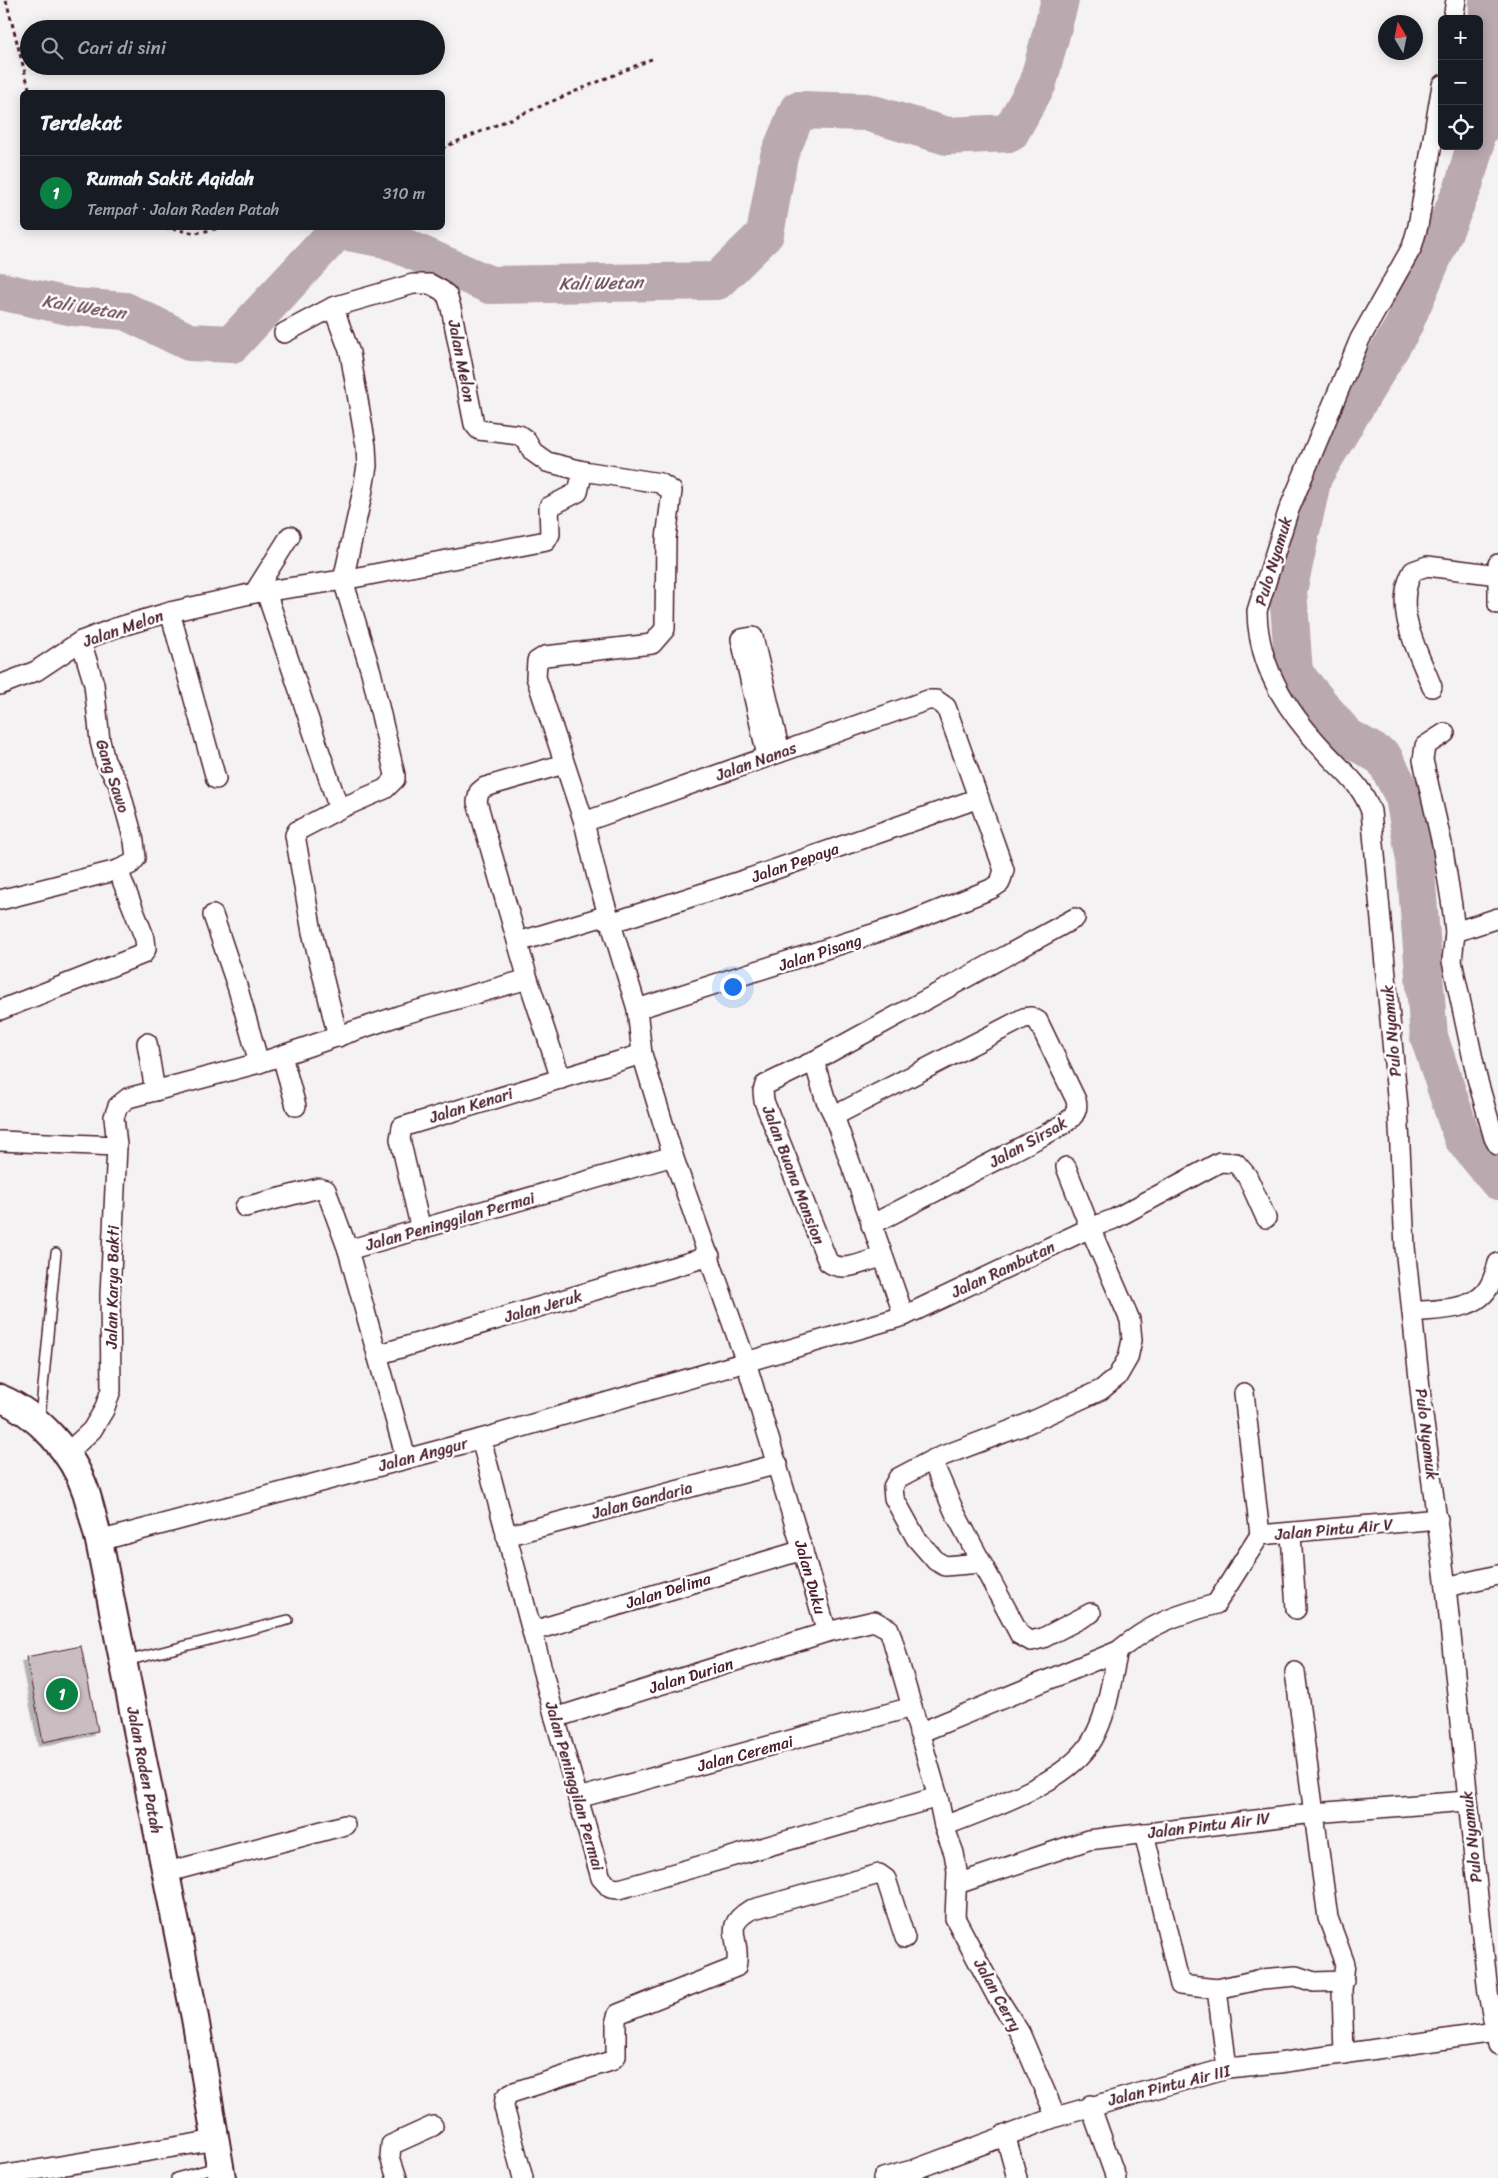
<!DOCTYPE html>
<html lang="id">
<head>
<meta charset="utf-8">
<style>
  body { margin:0; font-family:Sriracha,sans-serif; background:#242831; color:#f1f3f6 }
  .controls { position:absolute; right:15px; top:15px; display:grid; overflow:hidden; border-radius:8px; box-shadow:0 2px 12px #0003 }
  .controls button { width:45px; height:45px; display:grid; place-items:center; padding:0; border:0; border-bottom:1px solid #363941; background:#171b24; color:#f1f3f6; font:25px sans-serif }
  .compass { position:absolute; left:1378px; top:15px; width:45px; height:45px; border-radius:50%; background:#171b24; box-shadow:0 2px 12px #0003; rotate:350deg }
  .you { position:absolute; left:732px; top:986px; width:18px; height:18px; margin:-12px; border:4px solid #fff; border-radius:50%; background:#1a73e8; box-shadow:0 0 0 8px #1a73e833 }
  .badge { display:grid; place-items:center; width:32px; height:32px; border-radius:50%; background:#0b8043; color:#fff; font-size:16px; font-weight:700 }
  .pin { position:absolute; translate:-50% -50%; border:2px solid #fff; box-shadow:0 1px 5px #0006 }
  .list { margin:0; padding:0; list-style:none }
  h2 { display:flex; justify-content:space-between; align-items:center; height:65px; margin:0; padding:0 20px; font-size:21px }
  h2 small { font-size:16px; font-weight:400; color:#9ea1a6 }
  .list li { display:grid; grid-template-columns:32px 1fr auto; gap:15px; align-items:center; box-sizing:border-box; height:75px; padding:0 20px; border-top:1px solid #363941 }
  .list b { display:block; font-size:19px; white-space:nowrap }
  .list p { margin:0; font-size:16px; white-space:nowrap; color:#9ea1a6 }
  .list em { font-size:16px; font-style:normal; color:#9ea1a6 }
  .icon { flex:none; width:28px; height:28px; fill:none; stroke:currentColor; stroke-width:2; stroke-linecap:round; stroke-linejoin:round }
  .map { position:relative; flex:none; width:1498px; height:2178px; overflow:hidden }
  .search { position:absolute; background:#171b24; box-shadow:0 2px 12px #0003; left:20px; top:20px; width:425px; height:55px; display:flex; align-items:center; gap:12px; box-sizing:border-box; padding:0 18px; border-radius:28px; color:#9ea1a6; font-size:19px }
  .panel { position:absolute; background:#171b24; box-shadow:0 2px 12px #0003; left:20px; top:90px; width:425px; height:140px; border-radius:8px }
  .map>svg:first-child { display:block }
  .lines { fill:none; stroke-linecap:round; stroke-linejoin:round }
  .river { stroke:#baa9ae; stroke-width:38 }
  .building { fill:#cabdc1; stroke:#4a1f2b; filter:url(#shadow) }
  .service-casing { stroke:#4a1f2b; stroke-width:12 }
  .minor-casing { stroke:#4a1f2b; stroke-width:22 }
  .secondary-casing { stroke:#4a1f2b; stroke-width:30 }
  .path { stroke:#4a1f2b; stroke-width:3; stroke-dasharray:4 4; stroke-linecap:butt }
  .service { stroke:#fff; stroke-width:9 }
  .minor { stroke:#fff; stroke-width:19 }
  .secondary { stroke:#fff; stroke-width:26 }
  .labels { text-anchor:middle; stroke-width:5; stroke-linejoin:round; paint-order:stroke }
  .street-label { font-size:16px; fill:#4a1f2b; stroke:#fff }
  .water-label { font-size:18px; font-style:italic; fill:#714f59; stroke:#fff }
</style>
</head>
<body>
<div class="map">
<svg width="1498" height="2178" viewBox="0 0 1498 2178">
  <defs>
    <filter id="shadow"><feDropShadow dx="-4.5" dy="4.5" stdDeviation="0" flood-color="#0004"/></filter>
  </defs>
  <rect width="100%" height="100%" fill="#f4f2f2"/>
  <filter id="ink" filterUnits="userSpaceOnUse"><feTurbulence type="fractalNoise" baseFrequency=".02" numOctaves="2"/><feDisplacementMap in="SourceGraphic" scale="10" xChannelSelector="R" yChannelSelector="G"/><feConvolveMatrix kernelMatrix="1 2 1 2 8 2 1 2 1" color-interpolation-filters="sRGB"/></filter>
  <g filter="url(#ink)">
    <g class="lines">
      <g class="river">
        <path d="M1479,130L1487,102L1488,0"/>
        <path d="M1475,146L1464,185L1403,327L1313,477L1288,591L1294,673L1346,736L1384,758L1404,797L1415,860L1429,1037L1462,1137L1498,1181"/>
        <path d="M0,291L73,307L125,311L189,342L232,344L338,230L386,239L490,285L717,281L765,234L779,156L798,110L866,112L947,136L1010,133L1038,83L1060,0"/>
      </g>
    </g>
    <path class="building" d="M81,1646L98,1731L43,1742L26,1657Z"/>
    <g class="lines">
      <g class="service-casing">
        <g id="service">
          <path d="M40,1418L56,1253"/>
          <path d="M126,1661L288,1620"/>
          <path d="M176,2178L217,2167"/>
        </g>
      </g>
      <g class="minor-casing">
        <g id="minor">
          <path d="M1453,19L1456,0"/>
          <path d="M1442,85L1418,226L1412,247L1360,339L1288,512L1257,611C1258,672 1292,718 1333,760C1350,778 1362,787 1371,811L1398,1107L1405,1247L1423,1416L1446,1587L1488,1993L1498,2045"/>
          <path d="M333,307L350,353L366,446L367,466L362,495L343,580L371,672L395,775V779L385,789L339,809L297,831L295,835L312,932L338,1037"/>
          <path d="M284,333L333,307L413,284H430L441,290L447,295L451,308L474,424L479,430L519,435L526,440L533,452L547,462L583,471L660,483L672,491L666,539L665,629L652,644L545,656L537,661L536,677L584,822L598,881L637,1009L642,1054L673,1156L746,1362L827,1632"/>
          <path d="M1498,564V604"/>
          <path d="M266,592L339,809"/>
          <path d="M254,593L343,580L546,541L550,534L549,507L578,492L583,471"/>
          <path d="M170,612L216,779"/>
          <path d="M0,685L36,671L81,641L115,628L170,612L254,593L290,536"/>
          <path d="M1432,687C1418,651 1392,608 1413,571L1427,566L1498,575"/>
          <path d="M1445,733L1425,746L1423,760L1442,844L1452,906L1455,932L1452,961L1477,1078L1494,1138L1498,1145"/>
          <path d="M767,756L741,639L753,637L780,752"/>
          <path d="M584,822L928,700H936L946,707L1004,870L1000,883L991,889L907,923L637,1009"/>
          <path d="M0,900L118,870L131,864L136,858L134,841L118,783L105,761L100,741L94,684L81,641"/>
          <path d="M213,915L238,989L259,1063"/>
          <path d="M610,923L750,878L979,798"/>
          <path d="M1455,932L1498,918"/>
          <path d="M518,942L608,915"/>
          <path d="M0,1010L143,954L146,949L145,939L118,870"/>
          <path d="M147,1043L155,1091"/>
          <path d="M282,1056L296,1106"/>
          <path d="M814,1061L825,1098L834,1116L904,1316"/>
          <path d="M561,1079L528,979L477,802L479,792L485,787L564,764"/>
          <path d="M834,1116L1024,1018L1031,1017L1038,1021L1076,1100C1081,1118 1061,1125 1048,1133L871,1225"/>
          <path d="M0,1141L117,1146"/>
          <path d="M245,1207L319,1188L326,1190L348,1250L406,1458"/>
          <path d="M421,1230L400,1139L402,1127L642,1054"/>
          <path d="M348,1250L673,1156"/>
          <path d="M882,1257C864,1261 844,1274 828,1262L764,1101L763,1091L765,1085L814,1061L1075,918"/>
          <path d="M1412,1312C1437,1309 1477,1312 1490,1285C1494,1278 1496,1270 1498,1263"/>
          <path d="M377,1355L710,1256"/>
          <path d="M1244,1393L1260,1535"/>
          <path d="M481,1439L555,1718L601,1878L610,1888L619,1889L630,1886L938,1797"/>
          <path d="M66,1454L92,1430L104,1410L111,1390L110,1295L117,1146L114,1117L118,1106L128,1098L259,1063L401,1015L528,979"/>
          <path d="M932,1460L954,1511L1020,1635L1031,1641L1043,1638L1091,1613"/>
          <path d="M1291,1534L1296,1609"/>
          <path d="M506,1536L778,1464"/>
          <path d="M99,1541L481,1439L904,1316L1090,1228L1114,1219L1220,1162L1236,1163L1247,1176L1266,1218"/>
          <path d="M981,1563L945,1566L936,1561L916,1538L894,1498L893,1487L898,1478L932,1460L1022,1426L1101,1390L1117,1377L1128,1358L1132,1340L1130,1320L1090,1228L1066,1167"/>
          <path d="M1446,1587L1498,1575"/>
          <path d="M533,1631L803,1550"/>
          <path d="M1295,1672L1328,1918L1345,1964L1342,1990L1344,2054"/>
          <path d="M555,1718L827,1632L874,1621L889,1629L892,1638L938,1797L944,1826L954,1853L957,1871L955,1918L997,1997L1020,2033L1056,2117"/>
          <path d="M919,1733L1118,1651C1152,1623 1174,1616 1216,1604L1260,1535L1438,1519"/>
          <path d="M578,1798L912,1707"/>
          <path d="M944,1826C989,1808 1069,1783 1093,1739C1108,1713 1111,1680 1118,1651"/>
          <path d="M1144,1833L1180,1985L1217,1989L1262,1979L1296,1976L1314,1982L1344,1981"/>
          <path d="M164,1873L345,1825"/>
          <path d="M957,1884L1088,1840L1314,1813L1467,1801"/>
          <path d="M1217,1989L1227,2068"/>
          <path d="M1090,2105L1116,2178"/>
          <path d="M1005,2134L1017,2178"/>
          <path d="M0,2176L216,2140"/>
          <path d="M397,2178L390,2157L391,2145L433,2126"/>
          <path d="M523,2178L504,2107L505,2098L511,2093L611,2061L616,2056V2020L618,2014L736,1967C743,1939 720,1928 750,1910L879,1874L886,1879L905,1938"/>
          <path d="M883,2178L916,2169L1056,2117L1227,2068L1279,2063L1495,2032"/>
        </g>
      </g>
      <g class="secondary-casing">
        <path id="secondary" d="M0,1398C38,1414 73,1453 86,1492C91,1508 95,1525 99,1541L195,2018L222,2178"/>
      </g>
      <g class="path">
        <path d="M6,0L30,92"/>
        <path d="M442,148L654,58"/>
        <path d="M165,228L196,233L220,228"/>
      </g>
      <use href="#service" class="service"/>
      <use href="#minor" class="minor"/>
      <use href="#secondary" class="secondary"/>
    </g>
  </g>
  <g class="labels">
    <g class="street-label">
      <text transform="translate(462 361) rotate(79)" y="6">Jalan Melon</text>
      <text transform="translate(1273 561) rotate(-73)" y="6">Pulo Nyamuk</text>
      <text transform="translate(123 628) rotate(-19)" y="6">Jalan Melon</text>
      <text transform="translate(756 761) rotate(-20)" y="6">Jalan Nanas</text>
      <text transform="translate(113 776) rotate(72)" y="6">Gang Sawo</text>
      <text transform="translate(795 862) rotate(-19)" y="6">Jalan Pepaya</text>
      <text transform="translate(820 952) rotate(-18)" y="6">Jalan Pisang</text>
      <text transform="translate(1391 1031) rotate(-95)" y="6">Pulo Nyamuk</text>
      <text transform="translate(471 1105) rotate(-17)" y="6">Jalan Kenari</text>
      <text transform="translate(1028 1142) rotate(-29)" y="6">Jalan Sirsak</text>
      <text transform="translate(794 1175) rotate(69)" y="6">Jalan Buana Mansion</text>
      <text transform="translate(450 1221) rotate(-16)" y="6">Jalan Peninggilan Permai</text>
      <text transform="translate(1003 1269) rotate(-25)" y="6">Jalan Rambutan</text>
      <text transform="translate(112 1287) rotate(-89)" y="6">Jalan Karya Bakti</text>
      <text transform="translate(543 1306) rotate(-16)" y="6">Jalan Jeruk</text>
      <text transform="translate(1427 1434) rotate(83)" y="6">Pulo Nyamuk</text>
      <text transform="translate(423 1454) rotate(-15)" y="6">Jalan Anggur</text>
      <text transform="translate(642 1500) rotate(-15)" y="6">Jalan Gandaria</text>
      <text transform="translate(1334 1529) rotate(-5)" y="6">Jalan Pintu Air V</text>
      <text transform="translate(811 1577) rotate(74)" y="6">Jalan Duku</text>
      <text transform="translate(668 1590) rotate(-17)" y="6">Jalan Delima</text>
      <text transform="translate(691 1675) rotate(-17)" y="6">Jalan Durian</text>
      <text transform="translate(745 1753) rotate(-15)" y="6">Jalan Ceremai</text>
      <text transform="translate(145 1770) rotate(79)" y="6">Jalan Raden Patah</text>
      <text transform="translate(575 1786) rotate(74)" y="6">Jalan Peninggilan Permai</text>
      <text transform="translate(1209 1825) rotate(-7)" y="6">Jalan Pintu Air IV</text>
      <text transform="translate(1471 1837) rotate(-96)" y="6">Pulo Nyamuk</text>
      <text transform="translate(998 1995) rotate(61)" y="6">Jalan Cerry</text>
      <text transform="translate(1169 2085) rotate(-14)" y="6">Jalan Pintu Air III</text>
    </g>
    <g class="water-label">
      <text transform="translate(601 283) rotate(-1)" y="6">Kali Wetan</text>
      <text transform="translate(84 307) rotate(9)" y="6">Kali Wetan</text>
    </g>
  </g>
</svg>
<div class="controls">
<button>+</button>
<button>−</button>
<button><svg class="icon" aria-label="locate" viewBox="0 0 24 24"><circle cx="12" cy="12" r="6"/><path d="M12 2v4M12 18v4M2 12h4M18 12h4"/></svg></button>
</div>
<svg class="compass" viewBox="-18 -18 36 36"><path d="M0-13l5 13h-10z" fill="#e53935"/><path d="M0 13l5-13h-10z" fill="#9ea1a6"/></svg>
<div class="you"></div>
<div class="pin badge" style="left:62px;top:1694px">1</div>
<div class="search"><svg class="icon" aria-label="search" viewBox="0 0 24 24"><circle cx="10" cy="10" r="6"/><path d="M15 15l6 6"/></svg>Cari di sini</div>
<section class="panel">
<h2>Terdekat<small></small></h2>
<ul class="list">
<li><span class="badge">1</span><div><b>Rumah Sakit Aqidah</b><p>Tempat · Jalan Raden Patah</p></div><em>310 m</em></li>
</ul>
</section>
</div>
</body>
</html>
